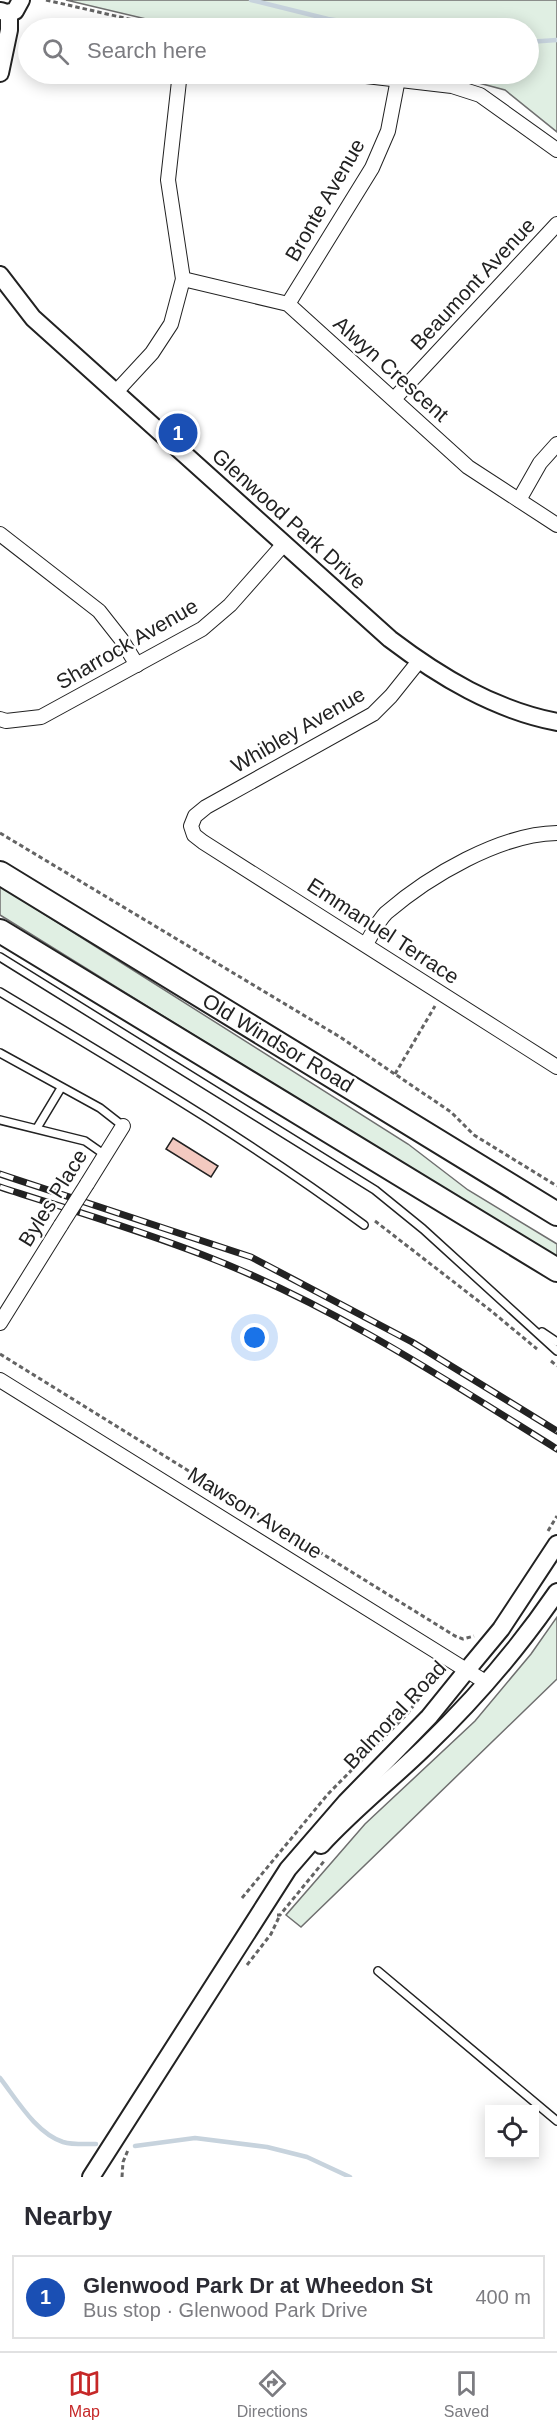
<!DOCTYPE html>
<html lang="en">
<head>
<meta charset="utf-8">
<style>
  body { margin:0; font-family:Helvetica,sans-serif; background:#f7f7f7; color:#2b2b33 }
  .controls { position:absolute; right:18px; bottom:18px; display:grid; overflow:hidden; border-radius:0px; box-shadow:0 3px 15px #0003 }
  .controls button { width:54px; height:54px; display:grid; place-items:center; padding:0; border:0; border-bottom:2px solid #e1e1e2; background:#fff; color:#2b2b33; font:30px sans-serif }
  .you { position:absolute; left:255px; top:1338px; width:21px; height:21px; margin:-15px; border:4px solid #fff; border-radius:50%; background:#1a73e8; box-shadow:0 0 0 9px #1a73e833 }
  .badge { display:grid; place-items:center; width:39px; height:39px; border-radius:50%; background:#c62828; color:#fff; font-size:20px; font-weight:700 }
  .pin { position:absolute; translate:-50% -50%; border:3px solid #fff; box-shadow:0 2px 6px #0006 }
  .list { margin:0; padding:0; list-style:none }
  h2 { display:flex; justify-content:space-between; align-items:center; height:78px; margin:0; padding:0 24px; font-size:26px }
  h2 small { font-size:20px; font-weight:400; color:#7c7c81 }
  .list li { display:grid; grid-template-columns:39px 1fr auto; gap:18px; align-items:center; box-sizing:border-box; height:84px; margin:0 12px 12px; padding:0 12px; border:2px solid #e1e1e2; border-radius:0px }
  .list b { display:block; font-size:22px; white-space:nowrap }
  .list p { margin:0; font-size:20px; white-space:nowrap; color:#7c7c81 }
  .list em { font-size:20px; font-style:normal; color:#7c7c81 }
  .icon { flex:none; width:33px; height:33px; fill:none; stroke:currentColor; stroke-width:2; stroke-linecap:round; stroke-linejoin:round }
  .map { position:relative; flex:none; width:557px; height:2177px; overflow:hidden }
  .search { position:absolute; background:#fff; box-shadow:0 3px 15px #0003; left:18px; right:18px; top:18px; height:66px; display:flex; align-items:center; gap:15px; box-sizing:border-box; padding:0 21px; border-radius:33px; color:#7c7c81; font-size:22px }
  .sheet { height:174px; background:#fff }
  nav { display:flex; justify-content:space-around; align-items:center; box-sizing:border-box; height:84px; border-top:2px solid #e1e1e2; background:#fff; font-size:16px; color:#7c7c81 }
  nav a { display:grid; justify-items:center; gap:3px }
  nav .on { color:#c62828 }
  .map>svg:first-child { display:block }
  .green { fill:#e0efe3; stroke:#6f6f6f; stroke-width:1.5 }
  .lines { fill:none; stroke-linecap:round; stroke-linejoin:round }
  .stream { stroke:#c7d3dd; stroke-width:4.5 }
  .building { fill:#f3c9c0; stroke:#222; stroke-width:1.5 }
  .service-casing { stroke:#222; stroke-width:10 }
  .minor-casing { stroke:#222; stroke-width:16 }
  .tertiary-casing { stroke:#222; stroke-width:20 }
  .trunk-casing { stroke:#222; stroke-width:26 }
  .path { stroke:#646464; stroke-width:3; stroke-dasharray:4.5 3; stroke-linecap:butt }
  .service { stroke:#fff; stroke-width:7 }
  .minor { stroke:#fff; stroke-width:14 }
  .tertiary { stroke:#fff; stroke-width:16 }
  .trunk { stroke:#fff; stroke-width:22 }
  .rail-casing { stroke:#222; stroke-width:7 }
  .rail { stroke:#fff; stroke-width:4.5; stroke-dasharray:14; stroke-linecap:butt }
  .minor-bridge-casing { stroke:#222; stroke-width:16; stroke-linecap:butt }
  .minor-bridge { stroke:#fff; stroke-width:14 }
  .labels { text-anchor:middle; stroke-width:4.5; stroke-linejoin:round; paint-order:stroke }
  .street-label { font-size:21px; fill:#222; stroke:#fff }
</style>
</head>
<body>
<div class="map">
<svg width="557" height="2177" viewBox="0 0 557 2177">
  <rect width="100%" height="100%" fill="#fff"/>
  <g class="green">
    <path d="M66,0H557V132L505,90L445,74H528V28H184Z"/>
    <path d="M0,886L408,1144L468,1190L557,1244V1260L0,915Z"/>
    <path d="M557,1617V1679L301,1927L286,1915L365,1824L475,1721L531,1654Z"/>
  </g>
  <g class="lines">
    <g class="stream">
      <path d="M251,0L328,19L384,28"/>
      <path d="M528,42L557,40"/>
      <path d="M0,2078C17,2100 36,2133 63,2142C73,2145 86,2144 96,2144"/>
      <path d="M135,2146L195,2138L267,2147L307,2157L350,2177"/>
    </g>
  </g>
  <path class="building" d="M173,1138L218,1166L211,1177L166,1149Z"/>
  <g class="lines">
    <g class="service-casing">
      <g id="service">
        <path d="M0,957L375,1190L423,1229L557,1351"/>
        <path d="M0,992C123,1066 248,1139 364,1225"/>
        <path d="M0,1053L100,1108L123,1126"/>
        <path d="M0,1120L85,1141L105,1155"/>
        <path d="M37,1128L61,1088"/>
        <path d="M542,1332L557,1342"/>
        <path d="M378,1971L557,2121"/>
      </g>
    </g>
    <g class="minor-casing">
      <g id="minor">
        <path d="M349,74L452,86L480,95L557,150"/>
        <path d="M183,279L288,304L468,467L557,525"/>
        <path d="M288,304L372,168L388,131L398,79"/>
        <path d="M115,393L152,353L171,324L183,279L168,180L179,81L183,74"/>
        <path d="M394,399L557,224"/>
        <path d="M519,500L540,463L557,444"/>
        <path d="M0,534L99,611L121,639L137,665"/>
        <path d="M419,661L391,696L373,714L206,807L195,816L191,826L194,835L203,842L557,1067"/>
        <path d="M0,719L6,721L41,717L202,629L230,605L283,545"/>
        <path d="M366,944C372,934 378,921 386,913C429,876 500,834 557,833"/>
        <path d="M87,1184L123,1126"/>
        <path d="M0,1323L61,1225"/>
        <path d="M0,1380L487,1683"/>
      </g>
    </g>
    <g class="tertiary-casing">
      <g id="tertiary">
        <path d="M1,11L7,13L15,11L21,0"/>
        <path d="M0,73L9,30V13"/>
        <path d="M0,275L33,318L390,639C440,677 495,710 557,722"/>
        <path d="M321,1845C353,1810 390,1781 424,1748C474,1700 518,1649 557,1592"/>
        <path d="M91,2177L288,1869L346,1802L429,1717L467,1670L501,1629L557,1544"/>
      </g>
    </g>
    <g class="trunk-casing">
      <g id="trunk">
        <path d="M0,873L557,1214"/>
        <path d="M0,931L557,1270"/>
      </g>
    </g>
    <g class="path">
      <path d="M46,0L168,28"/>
      <path d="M0,833L340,1037L451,1112L474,1135L557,1186"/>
      <path d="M395,1074L435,1006"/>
      <path d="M375,1221L490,1310L537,1349"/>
      <path d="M0,1354L455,1636L463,1639L474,1636"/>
      <path d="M551,1361L557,1366"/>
      <path d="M548,1531L557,1516"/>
      <path d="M242,1898L328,1794L407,1714L428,1687V1677"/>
      <path d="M277,1915H280L325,1860"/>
      <path d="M247,1965L271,1934L280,1915"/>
      <path d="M122,2177L123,2162L128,2150"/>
    </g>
    <use href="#service" class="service"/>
    <use href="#minor" class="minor"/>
    <use href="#tertiary" class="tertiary"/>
    <use href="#trunk" class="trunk"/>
    <g class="rail-casing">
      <g id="rail">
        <path d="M0,1174L251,1257L412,1342L557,1431"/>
        <path d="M0,1187C68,1209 136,1229 203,1255C329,1303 443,1378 557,1449"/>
      </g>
    </g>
    <use href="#rail" class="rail"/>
    <g class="minor-bridge-casing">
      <path id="minor-bridge" d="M61,1225L87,1184"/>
    </g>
    <use href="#minor-bridge" class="minor-bridge"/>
  </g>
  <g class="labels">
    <g class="street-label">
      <text transform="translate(325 200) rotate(-60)" y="7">Bronte Avenue</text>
      <text transform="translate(473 284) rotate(-47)" y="7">Beaumont Avenue</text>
      <text transform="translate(391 369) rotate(42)" y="7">Alwyn Crescent</text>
      <text transform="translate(289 519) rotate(42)" y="7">Glenwood Park Drive</text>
      <text transform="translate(127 644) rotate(-30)" y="7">Sharrock Avenue</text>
      <text transform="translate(298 730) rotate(-30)" y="7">Whibley Avenue</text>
      <text transform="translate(383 931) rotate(33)" y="7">Emmanuel Terrace</text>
      <text transform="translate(278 1043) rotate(31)" y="7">Old Windsor Road</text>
      <text transform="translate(53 1198) rotate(-58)" y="7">Byles Place</text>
      <text transform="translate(255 1513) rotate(32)" y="7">Mawson Avenue</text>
      <text transform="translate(395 1715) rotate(-47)" y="7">Balmoral Road</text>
    </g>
  </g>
</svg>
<div class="controls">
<button><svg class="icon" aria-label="locate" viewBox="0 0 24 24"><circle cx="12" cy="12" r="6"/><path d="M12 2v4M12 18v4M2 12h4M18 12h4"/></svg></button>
</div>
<div class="you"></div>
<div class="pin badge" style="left:178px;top:433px;background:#1a4fb4">1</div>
<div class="search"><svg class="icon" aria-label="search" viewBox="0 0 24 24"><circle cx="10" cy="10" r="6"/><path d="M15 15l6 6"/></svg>Search here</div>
</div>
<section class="sheet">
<h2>Nearby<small></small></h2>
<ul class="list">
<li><span class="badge" style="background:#1a4fb4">1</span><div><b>Glenwood Park Dr at Wheedon St</b><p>Bus stop · Glenwood Park Drive</p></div><em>400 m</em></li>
</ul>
</section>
<nav>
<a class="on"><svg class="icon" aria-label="map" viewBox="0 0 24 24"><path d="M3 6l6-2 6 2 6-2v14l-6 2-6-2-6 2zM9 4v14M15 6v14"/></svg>Map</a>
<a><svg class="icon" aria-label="directions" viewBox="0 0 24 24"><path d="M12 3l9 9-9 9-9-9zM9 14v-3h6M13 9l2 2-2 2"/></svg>Directions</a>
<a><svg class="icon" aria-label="saved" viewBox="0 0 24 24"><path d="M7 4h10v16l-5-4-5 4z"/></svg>Saved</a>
</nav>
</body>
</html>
